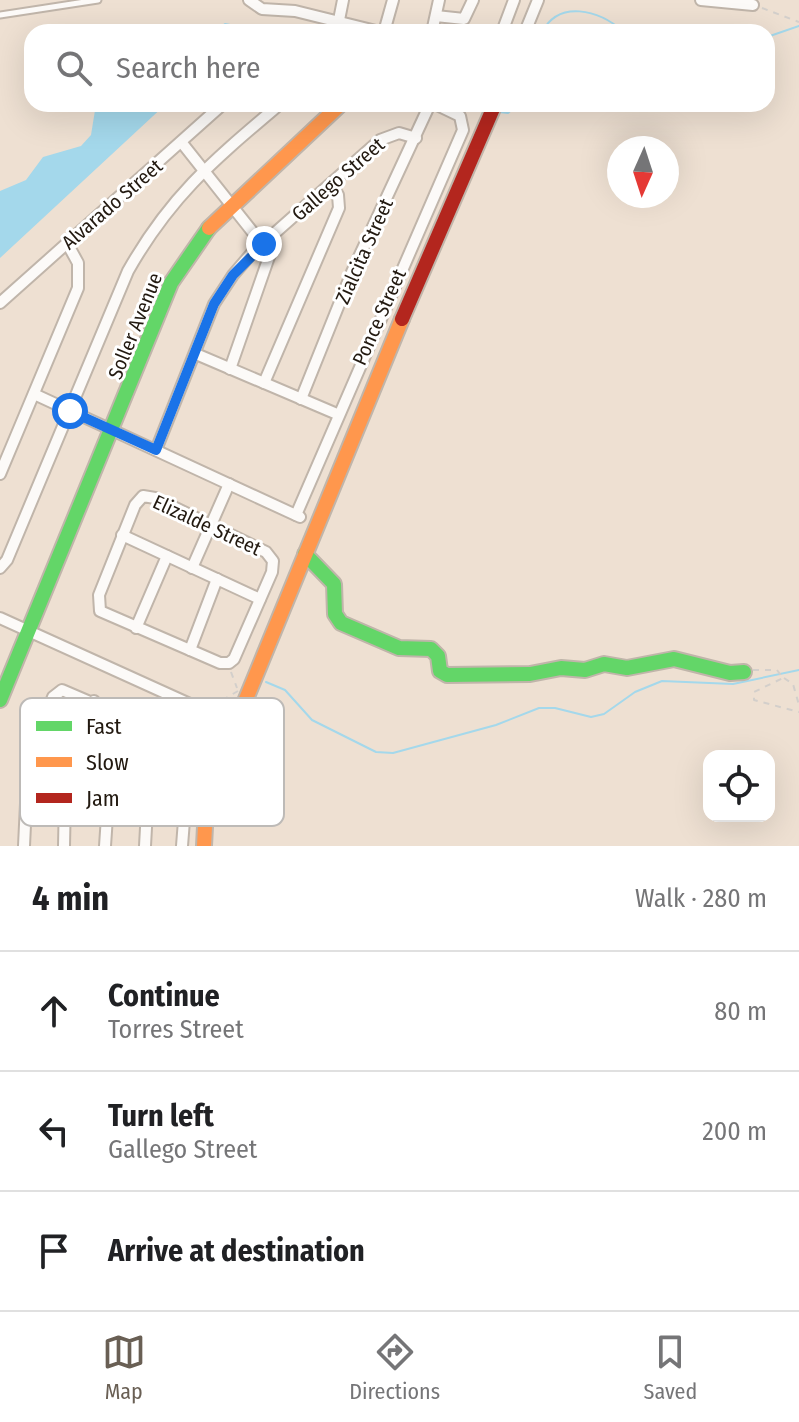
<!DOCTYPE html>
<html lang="en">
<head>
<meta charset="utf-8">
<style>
  body { margin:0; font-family:"Fira Sans Condensed",sans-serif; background:#f2f2f2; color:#202124 }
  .controls { position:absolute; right:24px; bottom:24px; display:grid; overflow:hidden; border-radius:16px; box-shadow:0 8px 32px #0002 }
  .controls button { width:72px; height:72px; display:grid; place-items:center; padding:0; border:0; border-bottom:2px solid #e0e0e0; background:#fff; color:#202124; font:40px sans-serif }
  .compass { position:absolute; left:607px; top:136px; width:72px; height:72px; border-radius:50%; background:#fff; box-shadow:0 8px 32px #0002; rotate:183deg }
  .stop { position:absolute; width:24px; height:24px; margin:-18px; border:6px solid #1a73e8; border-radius:50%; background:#fff }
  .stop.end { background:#1a73e8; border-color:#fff; box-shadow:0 2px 8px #0008 }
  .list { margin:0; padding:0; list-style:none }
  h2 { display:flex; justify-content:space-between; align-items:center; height:104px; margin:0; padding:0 32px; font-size:34px }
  h2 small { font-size:26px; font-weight:400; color:#757577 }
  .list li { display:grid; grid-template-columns:52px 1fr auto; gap:24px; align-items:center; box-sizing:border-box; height:120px; padding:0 32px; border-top:2px solid #e0e0e0 }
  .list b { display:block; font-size:30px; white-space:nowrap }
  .list p { margin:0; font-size:26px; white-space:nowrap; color:#757577 }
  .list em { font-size:26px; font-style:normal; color:#757577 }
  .icon { flex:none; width:44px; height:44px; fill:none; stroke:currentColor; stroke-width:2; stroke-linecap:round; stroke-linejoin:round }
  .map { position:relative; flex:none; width:799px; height:846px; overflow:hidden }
  .search { position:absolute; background:#fff; box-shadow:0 8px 32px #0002; left:24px; right:24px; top:24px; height:88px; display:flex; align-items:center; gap:20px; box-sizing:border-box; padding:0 28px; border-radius:24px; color:#757577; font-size:30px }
  .sheet { height:464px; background:#fff }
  nav { display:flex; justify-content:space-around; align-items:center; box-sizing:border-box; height:112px; border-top:2px solid #e0e0e0; background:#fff; font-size:22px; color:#757577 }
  nav a { display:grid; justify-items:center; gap:4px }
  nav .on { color:#695f54 }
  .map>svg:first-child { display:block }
  .water { fill:#a4d8eb }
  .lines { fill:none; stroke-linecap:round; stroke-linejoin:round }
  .stream { stroke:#a4d8eb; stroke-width:2 }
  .lane-casing { stroke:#c0b5aa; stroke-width:9 }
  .street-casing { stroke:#c0b5aa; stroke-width:14 }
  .fast-casing { stroke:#c0b5aa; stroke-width:18 }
  .slow-casing { stroke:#c0b5aa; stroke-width:18 }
  .jam-casing { stroke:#c0b5aa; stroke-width:18 }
  .path { stroke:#d3cfcb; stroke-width:2; stroke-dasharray:6 6; stroke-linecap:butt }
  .lane { stroke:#fcfaf8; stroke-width:5 }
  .street { stroke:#fcfaf8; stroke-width:10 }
  .fast { stroke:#63d668; stroke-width:14 }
  .slow { stroke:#ff974d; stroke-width:14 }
  .jam { stroke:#b3261e; stroke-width:14 }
  .route { stroke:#1a73e8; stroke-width:10 }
  .labels { text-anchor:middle; stroke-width:6; stroke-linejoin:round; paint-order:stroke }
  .street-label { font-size:20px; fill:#221910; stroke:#fff }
  .key { fill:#fff; stroke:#bdbab7; stroke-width:2 }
  .key-label { font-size:22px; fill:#221910 }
</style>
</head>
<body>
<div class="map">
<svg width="799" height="846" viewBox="0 0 799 846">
  <rect width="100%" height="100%" fill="#eee0d2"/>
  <path class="water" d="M96,104H166L0,258V191L26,180L43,157L81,146L91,135Z"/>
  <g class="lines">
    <g class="stream">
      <path d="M216,32L225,24L267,32"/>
      <path d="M542,32C559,0 598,9 624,32"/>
      <path d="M767,37L799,26"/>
      <path d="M499,112L508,113L518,104"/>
      <path d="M266,682L285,690L312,720L376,752L393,753L496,725L539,708H555L591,717L604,714L635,692L662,681L733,684L799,670"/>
    </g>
    <g class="lane-casing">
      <path id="lane" d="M0,15L98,0"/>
    </g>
    <g class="street-casing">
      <g id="street">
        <path d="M249,0L262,9L295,11L380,32"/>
        <path d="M701,0L753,5"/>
        <path d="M436,16L464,19L473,0"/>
        <path d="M339,20L343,0"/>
        <path d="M384,32L393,0"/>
        <path d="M432,32L439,0"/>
        <path d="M502,32L514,0"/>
        <path d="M525,32L538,0"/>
        <path d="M182,143L270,254L230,369"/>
        <path d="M0,303L223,104"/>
        <path d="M196,354L337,414"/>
        <path d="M264,383L339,208L338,195L331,184"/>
        <path d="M34,394L300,517"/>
        <path d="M301,399L352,272L430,104"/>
        <path d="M156,450L214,304L233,275L251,254L380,140L399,133L416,138"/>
        <path d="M0,474L78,288V263L67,243"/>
        <path d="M143,496L155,498L266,552L273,561L272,572L234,659L229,663H220L100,611L99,595L135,505Z"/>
        <path d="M296,515L463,130L460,116L435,104"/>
        <path d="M122,535L260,599"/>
        <path d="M0,568L7,560L128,271C171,195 214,160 280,104"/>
        <path d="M192,568L229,484"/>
        <path d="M0,618L225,720"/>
        <path d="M136,628L167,556"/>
        <path d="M190,650L217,579"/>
        <path d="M24,846L28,761L53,697L62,690L197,748L198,761L186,795L182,846"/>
        <path d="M64,846C64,790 72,753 94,701"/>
        <path d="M105,846L110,772L131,718"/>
        <path d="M145,846L148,791L169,734"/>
      </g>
    </g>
    <g class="fast-casing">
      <g id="fast">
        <path d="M305,554L334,584L335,614L341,623L399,648L431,649L438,656L440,671L447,675L530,674L561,668L585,670L604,664L627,668L674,659L730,673L744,672"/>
        <path d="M0,700L171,283L209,228"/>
      </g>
    </g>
    <g class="slow-casing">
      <g id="slow">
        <path d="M209,228L341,104"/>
        <path d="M204,846L206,807L214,777L402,319"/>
      </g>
    </g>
    <g class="jam-casing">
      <path id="jam" d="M402,319L495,104"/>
    </g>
    <g class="path">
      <path d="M762,8L799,22"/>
      <path d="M753,670H777L783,678L754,692V700L799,712"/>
      <path d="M231,672L237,688"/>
      <path d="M784,678L793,684L799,705"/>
      <path d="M212,706L238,691"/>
      <path d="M201,739L203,722"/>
    </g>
    <use href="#lane" class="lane"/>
    <use href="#street" class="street"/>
    <use href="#fast" class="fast"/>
    <use href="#slow" class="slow"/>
    <use href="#jam" class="jam"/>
  </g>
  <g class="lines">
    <path class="route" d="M70,411L156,450L214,304L233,275L264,244"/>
  </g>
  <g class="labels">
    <g class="street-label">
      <text transform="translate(338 179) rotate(-41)" y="7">Gallego Street</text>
      <text transform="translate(112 204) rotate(-41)" y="7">Alvarado Street</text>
      <text transform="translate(364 251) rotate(-66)" y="7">Zialcita Street</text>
      <text transform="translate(379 317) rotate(-66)" y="7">Ponce Street</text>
      <text transform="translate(135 326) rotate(-68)" y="7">Soller Avenue</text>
      <text transform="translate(207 525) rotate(25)" y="7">Elizalde Street</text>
    </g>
  </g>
  <rect x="20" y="698" width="264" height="128" rx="12" class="key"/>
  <rect x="36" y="721" width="36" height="10" fill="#63d668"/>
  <rect x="36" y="757" width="36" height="10" fill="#ff974d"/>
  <rect x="36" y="793" width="36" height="10" fill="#b3261e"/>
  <g class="key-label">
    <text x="86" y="734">Fast</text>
    <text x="86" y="770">Slow</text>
    <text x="86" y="806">Jam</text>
  </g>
</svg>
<div class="controls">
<button><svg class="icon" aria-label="locate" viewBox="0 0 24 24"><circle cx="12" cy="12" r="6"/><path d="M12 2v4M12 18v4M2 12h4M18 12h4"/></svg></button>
</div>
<svg class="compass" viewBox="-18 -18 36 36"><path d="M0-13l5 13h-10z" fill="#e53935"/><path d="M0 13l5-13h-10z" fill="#757577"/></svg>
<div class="stop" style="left:70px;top:411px"></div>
<div class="stop end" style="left:264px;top:244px"></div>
<div class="search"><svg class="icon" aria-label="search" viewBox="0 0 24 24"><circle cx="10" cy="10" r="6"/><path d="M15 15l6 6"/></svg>Search here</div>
</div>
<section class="sheet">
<h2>4 min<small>Walk · 280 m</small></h2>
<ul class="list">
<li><svg class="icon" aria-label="ahead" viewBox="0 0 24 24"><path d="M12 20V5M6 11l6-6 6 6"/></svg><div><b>Continue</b><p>Torres Street</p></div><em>80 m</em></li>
<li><svg class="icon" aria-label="left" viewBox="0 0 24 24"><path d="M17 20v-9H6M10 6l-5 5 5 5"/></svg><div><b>Turn left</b><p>Gallego Street</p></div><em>200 m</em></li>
<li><svg class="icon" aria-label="arrive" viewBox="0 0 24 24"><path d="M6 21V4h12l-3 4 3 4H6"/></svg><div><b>Arrive at destination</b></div></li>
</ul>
</section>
<nav>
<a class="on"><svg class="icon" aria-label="map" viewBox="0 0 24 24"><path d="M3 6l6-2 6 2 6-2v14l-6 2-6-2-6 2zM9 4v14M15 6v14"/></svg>Map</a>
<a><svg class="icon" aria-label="directions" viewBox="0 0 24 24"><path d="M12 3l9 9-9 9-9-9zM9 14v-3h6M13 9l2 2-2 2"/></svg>Directions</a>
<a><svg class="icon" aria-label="saved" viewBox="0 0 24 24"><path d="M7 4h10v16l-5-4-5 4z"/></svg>Saved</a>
</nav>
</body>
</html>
